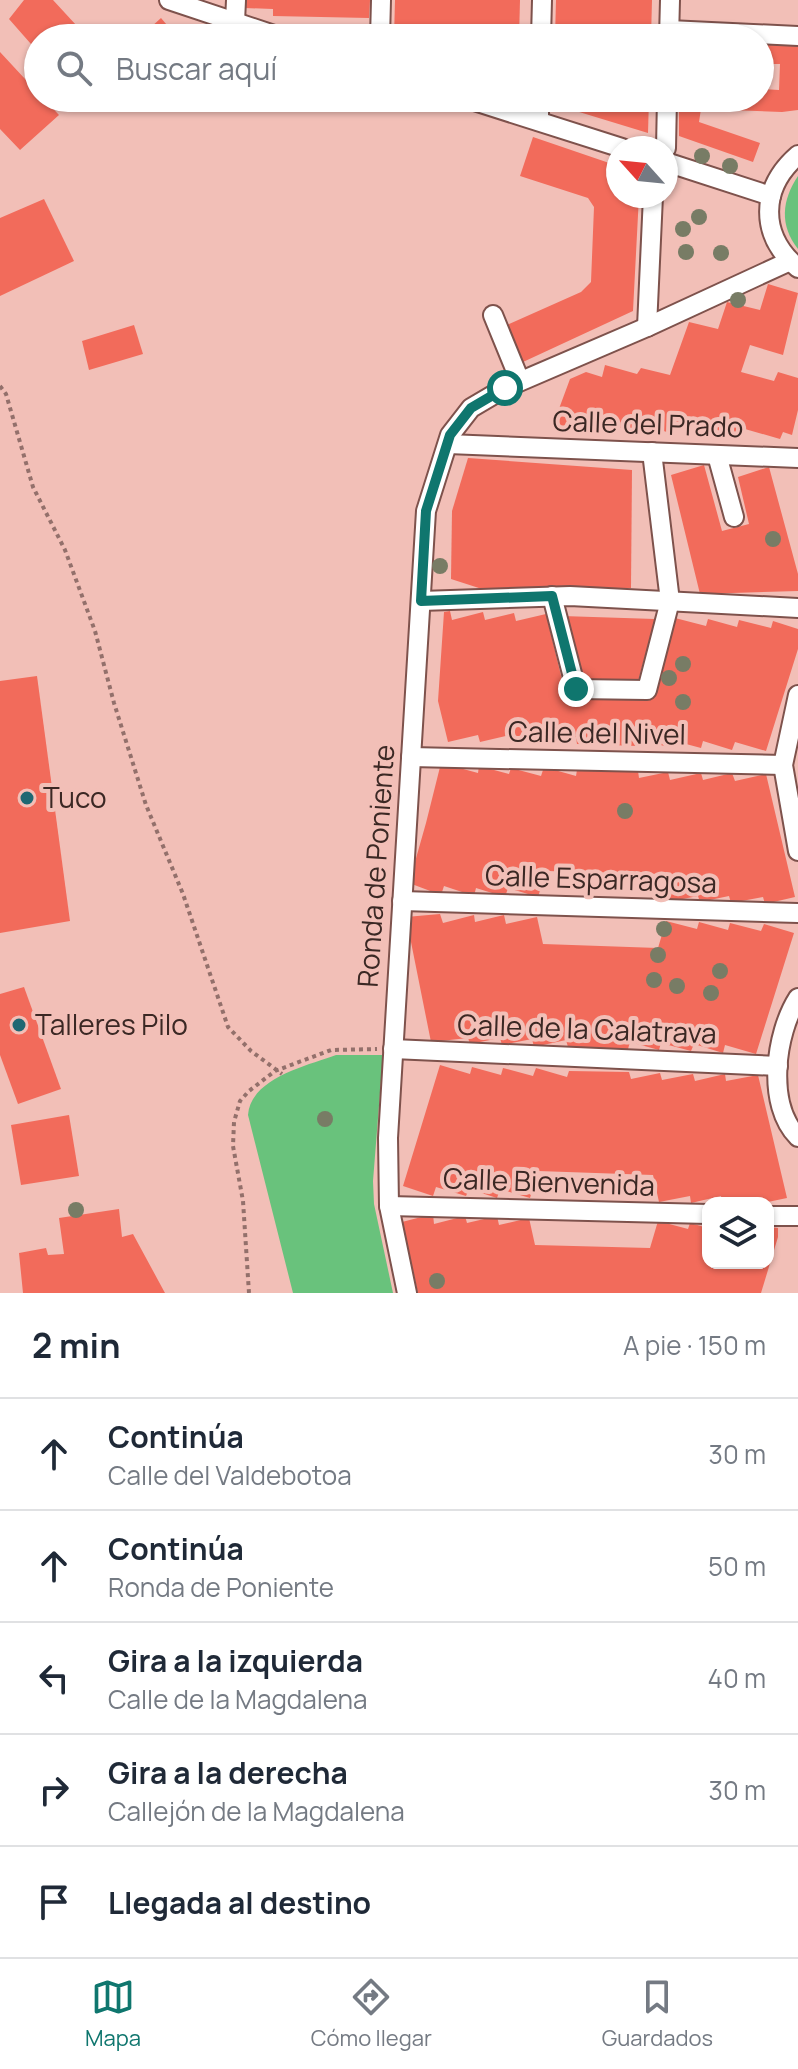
<!DOCTYPE html>
<html lang="es">
<head>
<meta charset="utf-8">
<style>
  body { margin:0; font-family:Manrope,sans-serif; background:#f2f2f3; color:#1f2937 }
  .controls { position:absolute; right:24px; bottom:24px; display:grid; overflow:hidden; border-radius:16px; box-shadow:0 2px 6px #0004 }
  .controls button { width:72px; height:72px; display:grid; place-items:center; padding:0; border:0; border-bottom:2px solid #e0e1e3; background:#fff; color:#1f2937; font:40px sans-serif }
  .compass { position:absolute; left:606px; top:136px; width:72px; height:72px; border-radius:50%; background:#fff; box-shadow:0 2px 6px #0004; rotate:297deg }
  .stop { position:absolute; width:24px; height:24px; margin:-18px; border:6px solid #0f766e; border-radius:50%; background:#fff }
  .stop.end { background:#0f766e; border-color:#fff; box-shadow:0 2px 8px #0008 }
  .list { margin:0; padding:0; list-style:none }
  h2 { display:flex; justify-content:space-between; align-items:center; height:104px; margin:0; padding:0 32px; font-size:34px }
  h2 small { font-size:26px; font-weight:400; color:#747a83 }
  .list li { display:grid; grid-template-columns:52px 1fr auto; gap:24px; align-items:center; box-sizing:border-box; height:112px; padding:0 32px; border-top:2px solid #e0e1e3 }
  .list b { display:block; font-size:30px; white-space:nowrap }
  .list p { margin:0; font-size:26px; white-space:nowrap; color:#747a83 }
  .list em { font-size:26px; font-style:normal; color:#747a83 }
  .icon { flex:none; width:44px; height:44px; fill:none; stroke:currentColor; stroke-width:2; stroke-linecap:round; stroke-linejoin:round }
  .map { position:relative; flex:none; width:798px; height:1293px; overflow:hidden }
  .search { position:absolute; background:#fff; box-shadow:0 2px 6px #0004; left:24px; right:24px; top:24px; height:88px; display:flex; align-items:center; gap:20px; box-sizing:border-box; padding:0 28px; border-radius:44px; color:#747a83; font-size:30px }
  .sheet { height:664px; background:#fff }
  nav { display:flex; justify-content:space-around; align-items:center; box-sizing:border-box; height:112px; border-top:2px solid #e0e1e3; background:#fff; font-size:22px; color:#747a83 }
  nav a { display:grid; justify-items:center; gap:4px }
  nav .on { color:#0f766e }
  .map>svg:first-child { display:block }
  .green { fill:#69c27c }
  .building { fill:#f26b5b }
  .lines { fill:none; stroke-linecap:round; stroke-linejoin:round }
  .minor-casing { stroke:#7e524c; stroke-width:22 }
  .path { stroke:#93706b; stroke-width:4; stroke-dasharray:4 4; stroke-linecap:butt }
  .minor { stroke:#fff; stroke-width:18 }
  .tree { fill:#787c65 }
  .route { stroke:#0f766e; stroke-width:10 }
  .poi-dot { fill:#1e6873; stroke:#f2bfb7; stroke-width:3 }
  .labels { text-anchor:middle; stroke-width:8; stroke-linejoin:round; paint-order:stroke }
  .street-label { font-size:28px; fill:#3b2824; stroke:#f2bfb7 }
  .poi-label { font-size:28px; fill:#3b2824; stroke:#f2bfb7; text-anchor:start }
</style>
</head>
<body>
<div class="map">
<svg width="798" height="1293" viewBox="0 0 798 1293">
  <rect width="100%" height="100%" fill="#f2bfb7"/>
  <g class="green">
    <path d="M798,176V249C779,225 782,200 798,176Z"/>
    <path d="M336,1055H383L373,1181L374,1204L393,1293H293L248,1115C251,1078 306,1066 336,1055Z"/>
  </g>
  <g class="building">
    <path d="M24,0H53L88,38H38V52L9,19Z"/>
    <path d="M245,0H370L369,18L273,16V9L245,8Z"/>
    <path d="M395,0H520L519,38H394Z"/>
    <path d="M556,0H652L651,38H555Z"/>
    <path d="M161,18L178,38H139Z"/>
    <path d="M760,44L798,45V110L782,112L701,109L699,122L760,143L753,162L679,136V98H760V89L779,90L780,64H760Z"/>
    <path d="M0,52L38,93V98H43L59,115L20,150L0,129Z"/>
    <path d="M554,98H649L648,133L553,104Z"/>
    <path d="M533,137L618,166V196H639L633,311L523,362L507,325L581,292L591,282L594,207L588,198L520,176Z"/>
    <path d="M44,199L74,261L0,296V218Z"/>
    <path d="M768,284L798,293L783,355L750,345L741,372L774,381L778,372L798,378V410L792,435L783,432L780,439L745,429L743,437L710,428L708,436L676,425L673,434L642,424L638,433L608,424L605,432L574,423L570,431L553,425L570,379L586,372L602,377L605,365L637,374L641,368L670,375L689,322L718,329L727,302L760,310Z"/>
    <path d="M134,325L143,354L89,370L82,341Z"/>
    <path d="M468,458L632,470L631,588L482,589L451,579L452,511Z"/>
    <path d="M704,465L722,531L749,524L738,477L769,467L798,574V591L700,594L671,475Z"/>
    <path d="M450,611L452,620L483,612L485,620L514,613L516,621L546,614L566,696L653,697L675,618L706,626L708,619L737,627L739,620L771,628L773,621L798,629V649L766,751L735,742L732,750L703,741L701,748L671,740L668,747L639,739L638,746L577,744L576,737L544,744L542,736L511,742L510,735L480,742L478,735L448,742L438,701L444,612Z"/>
    <path d="M562,616L655,619L637,685L578,684Z"/>
    <path d="M37,676L70,921L0,933V681Z"/>
    <path d="M441,763L478,773L479,766L509,774L511,768L541,776L544,767L576,776L577,770L638,771L639,778L668,772L670,780L701,773L703,780L732,773L735,781L766,774L795,897L765,904L763,897L731,903L729,896L700,902L698,896L667,902L661,874L546,871L538,897L508,888L505,897L476,888L474,896L444,886L441,895L409,883L426,823Z"/>
    <path d="M440,914L443,923L474,915L475,922L504,915L506,924L537,917L543,944L658,948L666,921L697,929L699,922L728,930L730,923L761,931L764,924L794,933L756,1054L725,1045L723,1053L694,1044L691,1051L661,1043L659,1050L630,1042L628,1049L568,1047L566,1040L534,1047L532,1039L502,1045L500,1038L470,1044L468,1038L431,1042L406,917Z"/>
    <path d="M24,987L61,1089L18,1104L0,1055V994Z"/>
    <path d="M440,1065L470,1074L472,1067L501,1075L503,1068L533,1076L536,1068L567,1077L569,1071L629,1072L631,1079L660,1073L662,1080L693,1074L695,1081L725,1074L726,1081L758,1075L787,1198L763,1203H756L755,1197L722,1203L721,1196L691,1203L690,1196L659,1202L653,1175L538,1171L530,1198L500,1189L497,1198L469,1189L466,1196L436,1187L433,1196L403,1186Z"/>
    <path d="M69,1115L79,1176L21,1185L11,1125Z"/>
    <path d="M119,1209L122,1237L133,1234L165,1293H23L19,1253L46,1248L48,1255L64,1254L59,1218Z"/>
    <path d="M433,1214L434,1224L465,1216L467,1223L497,1216L499,1225L529,1218L535,1245L650,1248L658,1221L688,1229L690,1223L708,1228V1263H768V1227L778,1228V1237L761,1293H418L402,1222Z"/>
  </g>
  <g class="lines">
    <g class="minor-casing">
      <g id="minor">
        <path d="M169,0L283,38"/>
        <path d="M235,22L236,0"/>
        <path d="M669,30L798,36"/>
        <path d="M380,38L381,0"/>
        <path d="M541,38L542,0"/>
        <path d="M669,38L670,0"/>
        <path d="M465,98L622,148"/>
        <path d="M539,121V98"/>
        <path d="M666,148L667,98"/>
        <path d="M798,155C760,188 759,235 798,268"/>
        <path d="M666,162L771,196"/>
        <path d="M493,315L520,381"/>
        <path d="M647,327L653,196"/>
        <path d="M448,444L798,458"/>
        <path d="M717,455L734,517"/>
        <path d="M552,596L576,689L647,690L670,601L652,452"/>
        <path d="M421,601L570,596L798,608"/>
        <path d="M798,695L783,765L798,851"/>
        <path d="M411,757L783,765"/>
        <path d="M402,901L798,913"/>
        <path d="M798,998C775,1034 766,1105 798,1137"/>
        <path d="M393,1049L778,1066"/>
        <path d="M389,1206L708,1214"/>
        <path d="M768,1216H798"/>
        <path d="M407,1293L389,1206L388,1138L426,511L450,435L471,408L505,388L647,327L790,261"/>
      </g>
    </g>
    <g class="path">
      <path d="M0,386L6,394L33,487L65,550L95,631L114,703L146,805L183,894L228,1027L251,1051L282,1074"/>
      <path d="M249,1293L243,1201L233,1146L234,1122L240,1101L249,1091L275,1071L331,1050L377,1049"/>
    </g>
    <use href="#minor" class="minor"/>
  </g>
  <g class="tree">
    <circle cx="702" cy="156" r="8"/>
    <circle cx="730" cy="166" r="8"/>
    <circle cx="699" cy="217" r="8"/>
    <circle cx="683" cy="229" r="8"/>
    <circle cx="686" cy="252" r="8"/>
    <circle cx="721" cy="253" r="8"/>
    <circle cx="738" cy="300" r="8"/>
    <circle cx="773" cy="539" r="8"/>
    <circle cx="440" cy="566" r="8"/>
    <circle cx="683" cy="664" r="8"/>
    <circle cx="669" cy="678" r="8"/>
    <circle cx="683" cy="702" r="8"/>
    <circle cx="625" cy="811" r="8"/>
    <circle cx="664" cy="929" r="8"/>
    <circle cx="658" cy="955" r="8"/>
    <circle cx="720" cy="971" r="8"/>
    <circle cx="654" cy="980" r="8"/>
    <circle cx="677" cy="986" r="8"/>
    <circle cx="711" cy="993" r="8"/>
    <circle cx="325" cy="1119" r="8"/>
    <circle cx="76" cy="1210" r="8"/>
    <circle cx="437" cy="1281" r="8"/>
  </g>
  <g class="lines">
    <path class="route" d="M505,388L471,408L450,435L426,511L421,601L552,596L576,689"/>
  </g>
  <g class="poi-dot">
    <circle cx="27" cy="798" r="8"/>
    <circle cx="19" cy="1025" r="8"/>
  </g>
  <g class="labels">
    <g class="street-label">
      <text transform="translate(648 424) rotate(2)" y="10">Calle del Prado</text>
      <text transform="translate(597 733) rotate(1)" y="10">Calle del Nivel</text>
      <text transform="translate(376 866) rotate(-86)" y="10">Ronda de Poniente</text>
      <text transform="translate(601 879) rotate(2)" y="10">Calle Esparragosa</text>
      <text transform="translate(587 1029) rotate(2)" y="10">Calle de la Calatrava</text>
      <text transform="translate(549 1182) rotate(2)" y="10">Calle Bienvenida</text>
    </g>
    <g class="poi-label">
      <text x="43" y="808">Tuco</text>
      <text x="35" y="1035">Talleres Pilo</text>
    </g>
  </g>
</svg>
<div class="controls">
<button><svg class="icon" aria-label="layers" viewBox="0 0 24 24"><path d="M12 4l9 5-9 5-9-5zM3 14l9 5 9-5"/></svg></button>
</div>
<svg class="compass" viewBox="-18 -18 36 36"><path d="M0-13l5 13h-10z" fill="#e53935"/><path d="M0 13l5-13h-10z" fill="#747a83"/></svg>
<div class="stop" style="left:505px;top:388px"></div>
<div class="stop end" style="left:576px;top:689px"></div>
<div class="search"><svg class="icon" aria-label="search" viewBox="0 0 24 24"><circle cx="10" cy="10" r="6"/><path d="M15 15l6 6"/></svg>Buscar aquí</div>
</div>
<section class="sheet">
<h2>2 min<small>A pie · 150 m</small></h2>
<ul class="list">
<li><svg class="icon" aria-label="ahead" viewBox="0 0 24 24"><path d="M12 20V5M6 11l6-6 6 6"/></svg><div><b>Continúa</b><p>Calle del Valdebotoa</p></div><em>30 m</em></li>
<li><svg class="icon" aria-label="ahead" viewBox="0 0 24 24"><path d="M12 20V5M6 11l6-6 6 6"/></svg><div><b>Continúa</b><p>Ronda de Poniente</p></div><em>50 m</em></li>
<li><svg class="icon" aria-label="left" viewBox="0 0 24 24"><path d="M17 20v-9H6M10 6l-5 5 5 5"/></svg><div><b>Gira a la izquierda</b><p>Calle de la Magdalena</p></div><em>40 m</em></li>
<li><svg class="icon" aria-label="right" viewBox="0 0 24 24"><path d="M7 20v-9h11M14 6l5 5-5 5"/></svg><div><b>Gira a la derecha</b><p>Callejón de la Magdalena</p></div><em>30 m</em></li>
<li><svg class="icon" aria-label="arrive" viewBox="0 0 24 24"><path d="M6 21V4h12l-3 4 3 4H6"/></svg><div><b>Llegada al destino</b></div></li>
</ul>
</section>
<nav>
<a class="on"><svg class="icon" aria-label="map" viewBox="0 0 24 24"><path d="M3 6l6-2 6 2 6-2v14l-6 2-6-2-6 2zM9 4v14M15 6v14"/></svg>Mapa</a>
<a><svg class="icon" aria-label="directions" viewBox="0 0 24 24"><path d="M12 3l9 9-9 9-9-9zM9 14v-3h6M13 9l2 2-2 2"/></svg>Cómo llegar</a>
<a><svg class="icon" aria-label="saved" viewBox="0 0 24 24"><path d="M7 4h10v16l-5-4-5 4z"/></svg>Guardados</a>
</nav>
</body>
</html>
